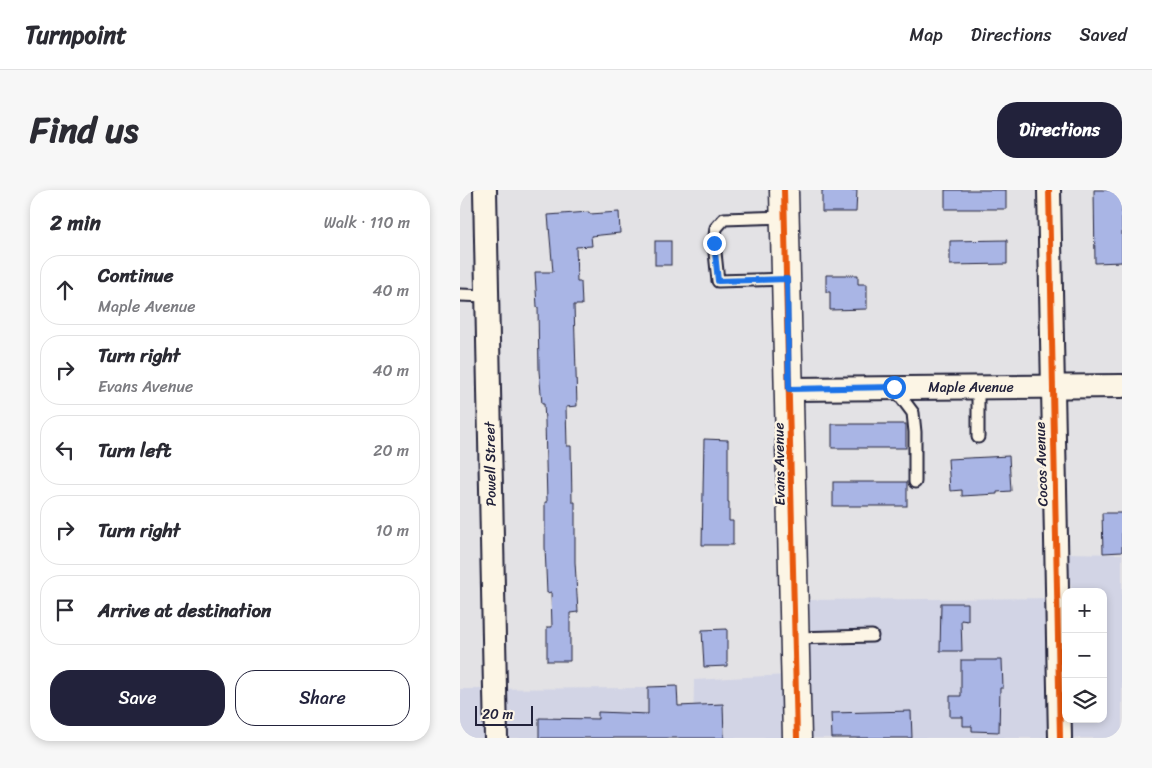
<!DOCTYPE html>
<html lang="en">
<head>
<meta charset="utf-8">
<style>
  body { margin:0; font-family:Sriracha,sans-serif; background:#f7f7f7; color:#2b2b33 }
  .controls { position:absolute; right:15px; bottom:15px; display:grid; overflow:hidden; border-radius:10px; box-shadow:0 2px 8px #0003 }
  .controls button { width:45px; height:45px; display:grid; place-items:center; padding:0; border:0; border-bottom:1px solid #e1e1e2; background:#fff; color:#2b2b33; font:25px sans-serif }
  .scale { position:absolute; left:15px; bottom:12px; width:58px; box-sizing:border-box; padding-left:5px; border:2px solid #22223b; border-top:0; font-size:14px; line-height:18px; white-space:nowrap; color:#22223b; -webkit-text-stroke:4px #fcf5e5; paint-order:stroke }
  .stop { position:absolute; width:15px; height:15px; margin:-11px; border:4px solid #1a73e8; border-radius:50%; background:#fff }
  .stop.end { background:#1a73e8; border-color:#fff; box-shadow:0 1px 5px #0008 }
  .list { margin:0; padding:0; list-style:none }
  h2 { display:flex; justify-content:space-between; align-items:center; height:65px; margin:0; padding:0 20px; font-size:21px }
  h2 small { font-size:16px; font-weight:400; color:#7c7c81 }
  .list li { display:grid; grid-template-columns:32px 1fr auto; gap:15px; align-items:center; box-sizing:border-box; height:70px; margin:0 10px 10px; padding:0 10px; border:1px solid #e1e1e2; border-radius:20px }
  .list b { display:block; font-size:19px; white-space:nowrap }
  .list p { margin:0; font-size:16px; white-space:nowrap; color:#7c7c81 }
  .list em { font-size:16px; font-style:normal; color:#7c7c81 }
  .actions { display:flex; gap:10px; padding:15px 20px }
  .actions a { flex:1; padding:11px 0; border:1px solid #22223b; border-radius:20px; text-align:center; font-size:18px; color:#22223b }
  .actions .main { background:#22223b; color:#fff }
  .icon { flex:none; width:28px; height:28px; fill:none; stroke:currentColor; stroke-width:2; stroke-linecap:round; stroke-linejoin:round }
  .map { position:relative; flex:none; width:662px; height:548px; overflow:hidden; border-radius:20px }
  header { display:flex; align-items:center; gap:30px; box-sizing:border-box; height:70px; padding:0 25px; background:#fff; border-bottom:1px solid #e1e1e2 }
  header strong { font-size:24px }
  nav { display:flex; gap:28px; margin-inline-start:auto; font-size:18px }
  .intro { display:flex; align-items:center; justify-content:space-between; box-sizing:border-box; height:120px; padding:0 30px }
  h1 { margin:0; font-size:35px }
  .button { padding:12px 22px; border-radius:20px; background:#22223b; color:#fff; font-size:18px; font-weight:700 }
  main { display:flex; gap:30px; padding:0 30px }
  aside { flex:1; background:#fff; border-radius:20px; box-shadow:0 2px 8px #0003 }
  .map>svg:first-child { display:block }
  .built { fill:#d2d4e5 }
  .building { fill:#a9b5e5; stroke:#22223b }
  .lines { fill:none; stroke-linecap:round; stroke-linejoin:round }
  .lane-casing { stroke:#22223b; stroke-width:15 }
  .street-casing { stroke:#22223b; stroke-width:26 }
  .primary-casing { stroke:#22223b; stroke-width:31 }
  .lane { stroke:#fcf5e5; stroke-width:11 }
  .street { stroke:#fcf5e5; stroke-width:22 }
  .primary { stroke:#fcf5e5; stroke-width:28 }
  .cycleway-casing { stroke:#fcf5e5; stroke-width:9 }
  .cycleway { stroke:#e8590c; stroke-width:6 }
  .route { stroke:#1a73e8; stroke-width:6 }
  .labels { text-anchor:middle; stroke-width:5; stroke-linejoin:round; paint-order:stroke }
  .street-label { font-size:14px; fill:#22223b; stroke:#fcf5e5 }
</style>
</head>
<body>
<header>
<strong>Turnpoint</strong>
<nav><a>Map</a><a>Directions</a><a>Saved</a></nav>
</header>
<div class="intro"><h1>Find us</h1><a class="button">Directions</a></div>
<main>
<aside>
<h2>2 min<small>Walk · 110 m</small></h2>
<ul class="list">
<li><svg class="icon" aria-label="ahead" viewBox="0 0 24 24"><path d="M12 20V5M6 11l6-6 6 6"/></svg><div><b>Continue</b><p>Maple Avenue</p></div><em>40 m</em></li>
<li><svg class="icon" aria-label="right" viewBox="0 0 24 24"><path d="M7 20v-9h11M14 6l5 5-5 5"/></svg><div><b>Turn right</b><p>Evans Avenue</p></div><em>40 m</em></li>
<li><svg class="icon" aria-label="left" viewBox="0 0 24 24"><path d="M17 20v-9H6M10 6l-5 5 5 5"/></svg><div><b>Turn left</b></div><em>20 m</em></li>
<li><svg class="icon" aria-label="right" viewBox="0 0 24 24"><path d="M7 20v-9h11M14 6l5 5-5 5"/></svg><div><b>Turn right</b></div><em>10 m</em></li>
<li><svg class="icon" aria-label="arrive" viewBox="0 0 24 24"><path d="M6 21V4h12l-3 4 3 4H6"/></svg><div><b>Arrive at destination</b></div></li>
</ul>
<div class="actions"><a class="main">Save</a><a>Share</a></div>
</aside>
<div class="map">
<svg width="662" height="548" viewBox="0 0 662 548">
  <rect width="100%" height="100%" fill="#e3e2e5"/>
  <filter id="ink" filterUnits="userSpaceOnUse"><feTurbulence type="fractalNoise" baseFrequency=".02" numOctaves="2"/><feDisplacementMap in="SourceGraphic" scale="10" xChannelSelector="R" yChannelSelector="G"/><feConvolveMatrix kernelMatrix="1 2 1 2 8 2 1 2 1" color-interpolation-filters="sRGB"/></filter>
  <g filter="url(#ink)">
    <g class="built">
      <path d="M604,363L662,364V548H348L344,410L606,408V529H643V402H612Z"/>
      <path d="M326,485L327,548H233L234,490Z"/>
      <path d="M190,498V548H0V499Z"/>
    </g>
    <g class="building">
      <path d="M362,0H397L396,22H362Z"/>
      <rect x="485" y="0" width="61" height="19"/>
      <path d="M634,0H662V72L635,73Z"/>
      <path d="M129,22L130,24L159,22L160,43L131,46L132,56L116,57L117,92H121L122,115H114L117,216L106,217L107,256H111L112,312H115V372L118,422L110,423V471H87V437H92L91,402L87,403L85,357V312H87L85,231L84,214H82L79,181L78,117H77L75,82H93L88,25Z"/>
      <path d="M547,50V74L490,75V51Z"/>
      <rect x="195" y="51" width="16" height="24"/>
      <path d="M366,85H398V94H407V119L370,120V102H366Z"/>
      <rect x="372" y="234" width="74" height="24"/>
      <path d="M244,249L268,250V312H269V331H273V355H242Z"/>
      <path d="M549,266L551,301L537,302V304L502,306V300L490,301L488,269Z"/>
      <rect x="373" y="292" width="74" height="24"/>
      <path d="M642,323H662V362L643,363Z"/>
      <path d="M481,413H508V431L501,430L502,461H480Z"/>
      <path d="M267,439V476L244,477L242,440Z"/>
      <path d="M501,470H542L543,498H540L539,542L512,541V536H503V527H490V506H501Z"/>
      <path d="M217,496L218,516L263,514L264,548H79V528L138,529V522L188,524V497Z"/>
      <path d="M451,521L452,548H372L371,523Z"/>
    </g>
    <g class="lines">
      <g class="lane-casing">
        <g id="lane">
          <path d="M325,27L264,29L256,38L254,53L258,91L326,89"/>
          <path d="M0,105L27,106"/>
          <path d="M518,197V247"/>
          <path d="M435,199L453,223L455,242V292"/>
          <path d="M335,448L412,446"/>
        </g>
      </g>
      <g class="street-casing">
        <g id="street">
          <path d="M25,0L36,548"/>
          <path d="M589,0L600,548"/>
          <path d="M329,199L662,196"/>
        </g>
      </g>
      <g class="primary-casing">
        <path id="primary" d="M324,0L337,548"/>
      </g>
      <use href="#lane" class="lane"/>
      <use href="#street" class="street"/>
      <use href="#primary" class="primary"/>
      <g class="cycleway-casing">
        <g id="cycleway">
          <path d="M324,0L337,548"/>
          <path d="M589,0L600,548"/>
        </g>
      </g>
      <use href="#cycleway" class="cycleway"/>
    </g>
  </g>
  <g class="lines" filter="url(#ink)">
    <path class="route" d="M254,53L258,91L327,89L329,199L434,197"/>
  </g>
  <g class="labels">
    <g class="street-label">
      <text x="511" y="202">Maple Avenue</text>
      <text transform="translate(30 274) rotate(-91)" y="5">Powell Street</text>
      <text transform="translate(319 274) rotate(-91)" y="5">Evans Avenue</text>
      <text transform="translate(581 274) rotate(-92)" y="5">Cocos Avenue</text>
    </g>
  </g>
</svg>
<div class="controls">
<button>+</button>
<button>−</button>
<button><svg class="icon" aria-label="layers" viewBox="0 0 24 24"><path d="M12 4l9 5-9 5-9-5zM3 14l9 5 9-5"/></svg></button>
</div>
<div class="scale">20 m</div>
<div class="stop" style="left:434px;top:197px"></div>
<div class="stop end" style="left:254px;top:53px"></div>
</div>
</main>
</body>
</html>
